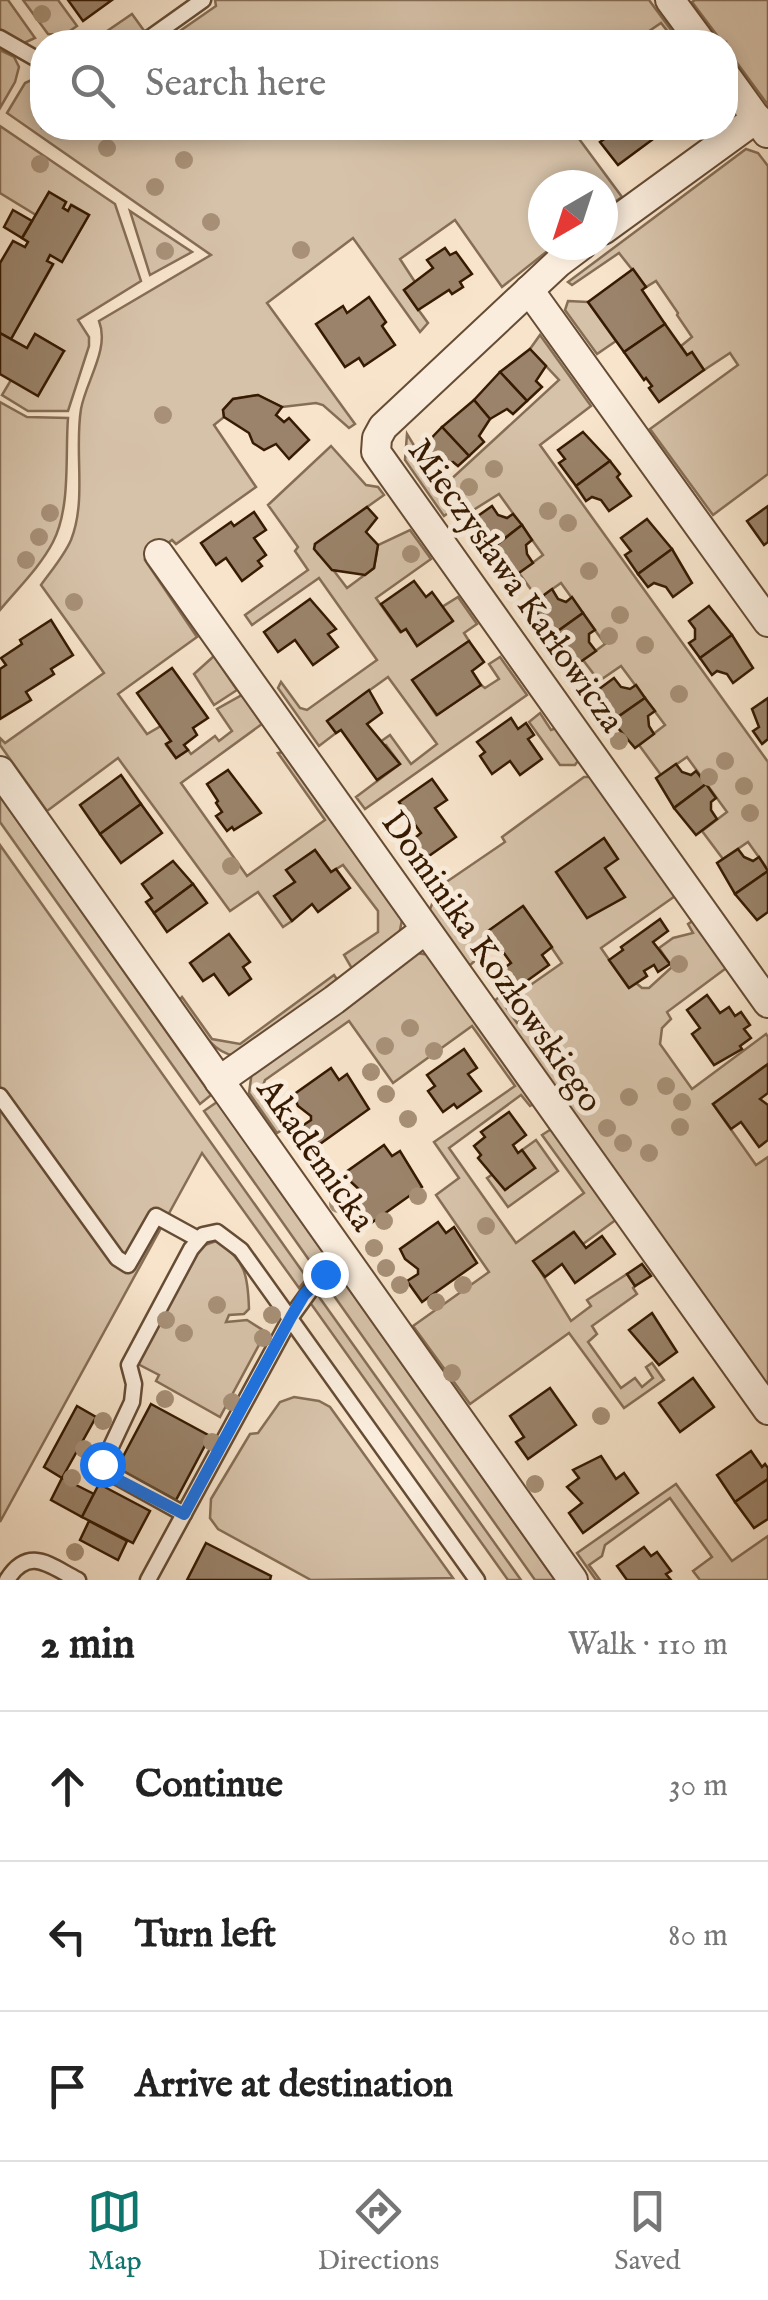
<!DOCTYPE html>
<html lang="en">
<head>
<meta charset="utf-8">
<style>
  body { margin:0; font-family:"IM FELL English",serif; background:#f2f2f2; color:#222 }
  .compass { position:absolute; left:528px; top:170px; width:90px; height:90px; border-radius:50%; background:#fff; box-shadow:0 5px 15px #0003; rotate:219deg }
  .stop { position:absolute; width:30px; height:30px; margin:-22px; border:8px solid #1a73e8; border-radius:50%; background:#fff }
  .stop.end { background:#1a73e8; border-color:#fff; box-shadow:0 2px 10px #0008 }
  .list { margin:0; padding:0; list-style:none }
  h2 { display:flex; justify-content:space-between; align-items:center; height:130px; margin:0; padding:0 40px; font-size:42px }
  h2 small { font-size:32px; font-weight:400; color:#767676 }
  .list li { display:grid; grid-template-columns:65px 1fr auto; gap:30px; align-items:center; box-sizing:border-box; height:150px; padding:0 40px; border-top:2px solid #e0e0e0 }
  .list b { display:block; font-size:38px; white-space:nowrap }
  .list em { font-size:32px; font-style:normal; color:#767676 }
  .icon { flex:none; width:55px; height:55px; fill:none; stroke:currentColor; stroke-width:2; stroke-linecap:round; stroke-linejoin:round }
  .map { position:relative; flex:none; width:768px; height:1580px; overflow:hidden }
  .search { position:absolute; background:#fff; box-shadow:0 5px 15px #0003; left:30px; right:30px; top:30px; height:110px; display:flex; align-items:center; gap:25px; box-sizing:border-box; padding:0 35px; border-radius:40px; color:#767676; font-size:38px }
  .sheet { height:580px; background:#fff }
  nav { display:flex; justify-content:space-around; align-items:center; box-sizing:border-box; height:140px; border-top:2px solid #e0e0e0; background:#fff; font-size:28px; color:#767676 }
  nav a { display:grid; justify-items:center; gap:5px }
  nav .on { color:#0f766e }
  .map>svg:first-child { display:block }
  .green { fill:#d6c2a9; stroke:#866e55; stroke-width:2.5 }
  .building { fill:#9a836a; stroke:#361a01; stroke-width:2.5 }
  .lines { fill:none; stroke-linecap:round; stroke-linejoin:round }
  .lane-casing { stroke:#664c34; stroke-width:19 }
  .street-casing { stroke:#664c34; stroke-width:32 }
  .lane { stroke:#faeddd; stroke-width:14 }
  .street { stroke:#faeddd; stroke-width:28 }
  .tree { fill:#a79077 }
  .route { stroke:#1a73e8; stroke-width:12 }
  .labels { text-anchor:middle; stroke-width:10; stroke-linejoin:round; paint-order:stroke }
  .street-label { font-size:35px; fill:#361a01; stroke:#faeddd }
</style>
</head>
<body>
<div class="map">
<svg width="768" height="1580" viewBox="0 0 768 1580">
  <rect width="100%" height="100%" fill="#f7e4cb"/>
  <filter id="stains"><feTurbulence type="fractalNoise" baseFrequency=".002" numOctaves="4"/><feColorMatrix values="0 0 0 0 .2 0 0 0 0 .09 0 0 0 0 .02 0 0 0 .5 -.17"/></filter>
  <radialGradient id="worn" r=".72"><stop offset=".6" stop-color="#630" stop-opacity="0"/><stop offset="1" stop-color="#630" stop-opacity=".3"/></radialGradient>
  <g class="green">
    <path d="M0,0H8L35,38L24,43L0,29Z"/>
    <path d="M23,0H58L77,26L64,35L48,34Z"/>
    <path d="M215,0H649L680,42H676L661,23L633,42H164L216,6Z"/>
    <path d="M695,0H768V105L726,48V42H722L692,2Z"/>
    <path d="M132,14L145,32L130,42H91Z"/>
    <path d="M0,50L14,57L19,67L15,82L0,108Z"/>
    <path d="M42,75V128H571L622,197L603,210V185H543V245H555L502,287L455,220L400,259L415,282L404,290L428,323L420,332L353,238L267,303L355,424L349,428L323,405L316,403L282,407L258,395L233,399L223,410L224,417L214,425L256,487L176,544L172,540L145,560L197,637L118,694L147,734L161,726L171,741L166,745L176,758L188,750L191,754L215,736L219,741L232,731L217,709L242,695L262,724L181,783L247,876L325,820L278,753L283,752L402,920L399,935L354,972L344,955L378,932V911L343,865L331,872L315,850L287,870L295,882L275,896L292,921L283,927L258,892L230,911L118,758L47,811L0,745V738L5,743L104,673L41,585C51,571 64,556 71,540C87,500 74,451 81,409C86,381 110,349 99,321L211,255L7,113L25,83Z"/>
    <path d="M0,126L115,204L141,281L78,320L89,337V346L68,411H28L2,395L11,380L64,351L35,334L27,348L11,339L53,265L47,261L50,255L62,261L89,215L72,205L68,211L63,208L66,202L49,192L36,215L0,193Z"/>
    <path d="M746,149L758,153L768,166V474L713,515L650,429L738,365L730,353L704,370L692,353L687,355L681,346L692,337L677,315L678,313L656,281L646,287L619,253L572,285L568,282Z"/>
    <path d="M130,211L192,252L150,275Z"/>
    <path d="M568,301L588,302L616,341L597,354L565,310Z"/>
    <path d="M540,335L591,406L540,445L768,762V870L748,842L723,859L702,831L727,812L687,757L661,775L639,745L665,725L621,666L599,681L583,660L605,644L561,583L538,599L519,573L543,555L499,494L467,514L459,505L444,516L405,460L407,434L418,452L447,483L559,380L530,349Z"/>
    <path d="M0,402L27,417L68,418C65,456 71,507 53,542C40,567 18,588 0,610Z"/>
    <path d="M331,446L366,485L378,487L384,495L315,544L318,554L322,555L347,588L374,568L378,545L410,530L431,559L376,598L400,632L406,629L417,646L452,622L442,607L458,597L477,624L464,633L469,641L413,680L436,715L481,685L485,688L499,679L489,664L500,657L527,695L365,809L356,797L400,764L386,745L383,746L380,742L390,735L411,764L437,744L388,677L328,720L336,733L319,746L278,688L281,682L300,708L307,710L377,660L319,578L252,625L245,615L308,570L295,551L298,547L268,505Z"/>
    <path d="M214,656L237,690L214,705L194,674Z"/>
    <path d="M540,713L551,730L559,727L580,758L575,765H560L529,722Z"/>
    <path d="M584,777H594L678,894L601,948L628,987L636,983L642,988H649L672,967L659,948L673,938L693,933L688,924L696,919L729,966L667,1012L671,1019L662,1028L660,1044L692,1089L766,1034L768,1037V1064L713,1104L756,1165L768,1157V1391L492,1003L499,997L517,1023L532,1012L519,993L562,963L524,907L488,931L479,957L467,968L428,914L439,887L505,842L502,837Z"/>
    <path d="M0,796L211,1095L200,1104L0,822Z"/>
    <path d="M0,845L307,1278L299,1288L202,1153L0,1522Z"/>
    <path d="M416,953L430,955L537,1102L530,1106L521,1095L449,1148L516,1243L584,1193L542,1135L556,1126L621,1216L583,1244L573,1232L534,1261L571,1321L591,1306L587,1300L627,1274L635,1286L633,1288L637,1294L592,1326L597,1334L588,1342L621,1388L635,1378L642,1387L653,1378L646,1367L652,1363L664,1380L624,1408L569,1333L470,1404L413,1326L489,1272L436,1195L459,1178L434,1142L515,1086L472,1026L393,1083L349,1021L265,1080L260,1093L285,1128L277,1133L249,1093L252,1071Z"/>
    <path d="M334,975L340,984L235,1056C209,1052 194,1020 179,1000L182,997L212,1039L240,1044Z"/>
    <path d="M217,1102L326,1256L314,1267L204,1111Z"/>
    <path d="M536,1140L558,1171L508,1207L487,1178L493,1174L535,1168L522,1150Z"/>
    <path d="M216,1241C246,1260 248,1276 249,1309L244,1314L229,1315L226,1322L247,1320L266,1332L220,1417L156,1381L159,1375L136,1363L202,1246Z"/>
    <path d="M340,1276L555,1580H535L327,1286Z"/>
    <path d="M317,1294L521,1580H508L309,1301Z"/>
    <path d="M294,1397L319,1401L330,1407L453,1578L311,1580L218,1529L210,1518L211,1499L250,1434L258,1433L280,1402Z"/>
    <path d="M676,1484L732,1561L768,1536V1580H700L693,1571L712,1557L670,1498L605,1545L602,1556L589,1565L600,1580H596L577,1553Z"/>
  </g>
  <g class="building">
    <path d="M68,0H112L83,21Z"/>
    <path d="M592,128H668L618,165L600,142L606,138L600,130L596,133Z"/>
    <path d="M49,192L66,202L63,208L68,211L71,205L89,215L62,262L50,255L47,261L53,264L11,339L0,333V263L13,241L25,247L28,242L22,238Z"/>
    <path d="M13,210L32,221L22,238L4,227Z"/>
    <path d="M445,248L450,255L456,252L472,274L460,282L463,287L452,294L449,290L418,310L404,290L433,268L427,260Z"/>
    <path d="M633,269L646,287L642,290L665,324L624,352L588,302Z"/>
    <path d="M369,297L386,322L382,326L395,345L364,366L359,358L345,367L316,324L343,306L347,313Z"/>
    <path d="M665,324L687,355L692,352L704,370L659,402L649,388L652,386L646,378L644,380L624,352Z"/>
    <path d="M0,333L27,348L35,334L64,351L38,396L0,374Z"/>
    <path d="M530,349L546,366L536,381L542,387L527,401L500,372Z"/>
    <path d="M500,372L527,401L513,414L507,409L490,419L474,400Z"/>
    <path d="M258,395L282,407L276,415L284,422L289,418L309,440L289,459L276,444L264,450L253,443L249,433L224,417L223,410L233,399Z"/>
    <path d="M474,400L490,419L479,436L484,442L469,456L442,427Z"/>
    <path d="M442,427L469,456L458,466L453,462L444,463L435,471L418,452Z"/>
    <path d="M583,432L610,461L576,486L559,463L565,459L558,450Z"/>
    <path d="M610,461L620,474L617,477L631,496L609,511L601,500L592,497L586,501L576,486Z"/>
    <path d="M492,506L498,515L507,518L513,514L522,525L490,550L472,520Z"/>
    <path d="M768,506V542L764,545L747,521Z"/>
    <path d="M367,507L377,518L366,532L378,545L374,568L365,575L332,570L314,549L315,544Z"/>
    <path d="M254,512L266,530L254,538L266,555L258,561L262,566L242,581L226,558L216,565L201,543L231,522L234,526Z"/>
    <path d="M647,519L672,549L638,574L625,555L631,551L621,538Z"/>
    <path d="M522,525L532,540L526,545L527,554L533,563L513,577L490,550Z"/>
    <path d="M672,549L692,583L673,597L666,587L654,583L648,587L638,574Z"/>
    <path d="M414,581L426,597L432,592L453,621L417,646L406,629L401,632L381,604Z"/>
    <path d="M552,589L558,599L566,602L572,597L583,613L551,636L532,604Z"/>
    <path d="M310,599L336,629L328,634L338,647L313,665L295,640L278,652L264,632Z"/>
    <path d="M709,606L732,635L700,658L689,643L695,639V629L689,621Z"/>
    <path d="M583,613L595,630L589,634V642L596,651L576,665L551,636Z"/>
    <path d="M51,620L73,655L51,669L54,674L26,692L31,700L0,719V669L6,665L1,658L22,644L20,640Z"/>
    <path d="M732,635L753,668L733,683L727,674L717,671L712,675L700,658Z"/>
    <path d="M469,641L484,662L472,671L481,685L437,715L412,680Z"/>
    <path d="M172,668L208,718L193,728L197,735L184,745L188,750L176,758L166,744L171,741L137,693Z"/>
    <path d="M614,678L621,687L630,689L636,685L645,698L612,721L595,692Z"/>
    <path d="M369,690L382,713L367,724L400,764L377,780L341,730L336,733L327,721Z"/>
    <path d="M645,698L655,711L648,716L649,726L654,734L635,748L612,721Z"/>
    <path d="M768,698V739L762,744L753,731L759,727L752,709Z"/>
    <path d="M511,718L518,729L526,723L534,735L528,739L542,759L520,775L510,761L492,774L480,756L485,752L477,742Z"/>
    <path d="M676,764L682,772L691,775L696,771L706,784L674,808L656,778Z"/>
    <path d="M228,770L261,813L234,830L232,827L227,831L216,816L222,812L216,803L218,801L207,784Z"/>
    <path d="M121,775L141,804L100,834L80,805Z"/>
    <path d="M432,779L447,800L435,808L456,837L426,858L412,840L421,833L399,802Z"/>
    <path d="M706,784L716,798L711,802V810L717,819L696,835L674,808Z"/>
    <path d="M141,804L162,833L121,863L100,834Z"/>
    <path d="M604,838L618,859L605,868L625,897L587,918L556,872Z"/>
    <path d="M738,849L744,857L753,861L759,857L768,871L735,894L717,863Z"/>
    <path d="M315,850L331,872L336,869L350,888L318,912L312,904L292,921L274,896L295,882L286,870Z"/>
    <path d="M173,861L193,884L154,913L146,902L152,898L142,884Z"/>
    <path d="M768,871V912L757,920L735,894Z"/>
    <path d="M193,884L207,903L167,932L154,913Z"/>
    <path d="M523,906L552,947L542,955L549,965L517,988L504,968L511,963L488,931Z"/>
    <path d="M660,919L668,931L653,942L670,964L658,972L654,965L644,971L647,976L629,988L609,960L623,950L621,947Z"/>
    <path d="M229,934L250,962L243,967L251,979L229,995L214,974L203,981L190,963Z"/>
    <path d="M707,995L720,1013L729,1007L735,1016L741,1012L750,1025L744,1029L751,1038L740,1046L742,1049L714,1065L692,1034L700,1028L687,1010Z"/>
    <path d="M464,1049L477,1068L468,1074L481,1091L457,1108L454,1104L443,1112L428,1091L435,1086L427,1075Z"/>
    <path d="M768,1064V1093L760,1099L768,1105V1140L759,1147L741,1122L731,1129L713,1104Z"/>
    <path d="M331,1068L339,1080L347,1074L369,1109L313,1149L299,1128L311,1120V1116L298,1106L293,1095Z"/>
    <path d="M509,1112L526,1135L513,1145L518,1153L522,1150L535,1168L505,1190L478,1158L481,1155L474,1146L485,1137L481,1132Z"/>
    <path d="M384,1145L392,1156L400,1151L422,1187L367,1226L352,1205L363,1198V1193L351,1182L346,1172Z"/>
    <path d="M438,1222L446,1233L454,1227L477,1263L422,1302L407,1281L418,1274V1269L405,1259L400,1249Z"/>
    <path d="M574,1232L586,1248L602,1236L615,1254L575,1283L562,1264L545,1277L533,1261Z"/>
    <path d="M642,1264L651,1276L635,1286L627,1274Z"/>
    <path d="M652,1313L677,1352L659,1365L629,1330Z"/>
    <path d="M693,1378L714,1407L680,1432L659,1403Z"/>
    <path d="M550,1388L576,1425L528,1459L516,1442L524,1437L510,1416Z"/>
    <path d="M151,1404L210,1436L176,1500L117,1468Z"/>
    <path d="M77,1406L96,1417L62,1478L44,1467Z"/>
    <path d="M751,1451L762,1467L765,1464L768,1468V1479L735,1502L717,1475Z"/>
    <path d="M601,1456L616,1479L624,1473L638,1493L583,1533L569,1513L582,1503L567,1487L579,1478L573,1470Z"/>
    <path d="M62,1478L94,1494L82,1517L51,1500Z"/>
    <path d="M768,1479V1519L754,1528L735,1502Z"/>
    <path d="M99,1484L150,1511L133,1543L82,1517Z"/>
    <path d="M89,1521L127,1541L118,1560L80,1540Z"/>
    <path d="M206,1543L271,1576L270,1580H187Z"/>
    <path d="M644,1547L651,1556L657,1552L671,1571L666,1574L671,1580H627L617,1566Z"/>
  </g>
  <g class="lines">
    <g class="lane-casing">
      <g id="lane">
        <path d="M0,38L42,62"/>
        <path d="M144,42L203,0"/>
        <path d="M0,1096L117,1258L128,1265L156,1216L198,1239"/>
        <path d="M184,1514L101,1468L132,1402L134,1384L129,1365L191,1249L203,1235L217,1232L241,1250L477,1580"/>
        <path d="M7,1580C29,1545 50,1566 78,1580"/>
        <path d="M148,1580L291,1317L317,1281L344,1258"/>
      </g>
    </g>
    <g class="street-casing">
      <g id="street">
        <path d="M670,0L701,42"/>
        <path d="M726,76L767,133"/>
        <path d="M603,230L757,118"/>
        <path d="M582,245L558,263L383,427L377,438L376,452L768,1003"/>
        <path d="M529,290L768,622"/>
        <path d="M159,554L768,1410"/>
        <path d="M0,771L573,1580"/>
        <path d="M219,1081L334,1000L425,930"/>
      </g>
    </g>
    <use href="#lane" class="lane"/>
    <use href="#street" class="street"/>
  </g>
  <g class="tree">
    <circle cx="42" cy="14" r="9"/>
    <circle cx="107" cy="148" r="9"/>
    <circle cx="184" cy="160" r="9"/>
    <circle cx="40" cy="164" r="9"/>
    <circle cx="155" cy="187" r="9"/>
    <circle cx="211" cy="222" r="9"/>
    <circle cx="301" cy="250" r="9"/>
    <circle cx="165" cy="251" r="9"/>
    <circle cx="163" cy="415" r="9"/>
    <circle cx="494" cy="469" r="9"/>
    <circle cx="469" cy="487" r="9"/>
    <circle cx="454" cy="499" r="9"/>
    <circle cx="548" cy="511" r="9"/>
    <circle cx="50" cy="513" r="9"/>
    <circle cx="568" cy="523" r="9"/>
    <circle cx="472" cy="529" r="9"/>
    <circle cx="39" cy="537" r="9"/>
    <circle cx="411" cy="554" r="9"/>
    <circle cx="26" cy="560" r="9"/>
    <circle cx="589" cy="571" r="9"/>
    <circle cx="74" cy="602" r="9"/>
    <circle cx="620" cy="615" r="9"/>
    <circle cx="609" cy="636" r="9"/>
    <circle cx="645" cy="645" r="9"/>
    <circle cx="679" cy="694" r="9"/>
    <circle cx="619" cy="741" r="9"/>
    <circle cx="725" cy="761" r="9"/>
    <circle cx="709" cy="777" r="9"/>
    <circle cx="744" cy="786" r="9"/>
    <circle cx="750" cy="813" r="9"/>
    <circle cx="231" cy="866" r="9"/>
    <circle cx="679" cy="964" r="9"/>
    <circle cx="410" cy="1028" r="9"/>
    <circle cx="385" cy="1046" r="9"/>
    <circle cx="434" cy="1051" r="9"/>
    <circle cx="371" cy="1072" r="9"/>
    <circle cx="666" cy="1086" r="9"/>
    <circle cx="386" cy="1094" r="9"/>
    <circle cx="629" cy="1097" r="9"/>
    <circle cx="682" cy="1102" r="9"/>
    <circle cx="408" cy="1119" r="9"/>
    <circle cx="680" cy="1127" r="9"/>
    <circle cx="607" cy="1128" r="9"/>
    <circle cx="623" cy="1143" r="9"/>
    <circle cx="649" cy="1153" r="9"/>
    <circle cx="418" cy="1196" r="9"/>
    <circle cx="338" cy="1204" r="9"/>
    <circle cx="384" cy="1221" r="9"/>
    <circle cx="486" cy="1226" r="9"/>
    <circle cx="374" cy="1248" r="9"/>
    <circle cx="386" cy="1268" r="9"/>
    <circle cx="400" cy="1285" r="9"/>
    <circle cx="463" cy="1285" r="9"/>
    <circle cx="436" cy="1302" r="9"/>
    <circle cx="217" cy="1305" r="9"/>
    <circle cx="272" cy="1315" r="9"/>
    <circle cx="166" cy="1320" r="9"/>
    <circle cx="184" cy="1333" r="9"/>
    <circle cx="263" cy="1338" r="9"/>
    <circle cx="452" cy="1373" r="9"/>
    <circle cx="165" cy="1399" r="9"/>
    <circle cx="232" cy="1402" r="9"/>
    <circle cx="601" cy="1416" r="9"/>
    <circle cx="103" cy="1421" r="9"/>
    <circle cx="212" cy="1442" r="9"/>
    <circle cx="84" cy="1449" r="9"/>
    <circle cx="72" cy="1478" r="9"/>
    <circle cx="535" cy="1484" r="9"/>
    <circle cx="75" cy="1552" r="9"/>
  </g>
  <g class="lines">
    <path class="route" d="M102,1464L103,1472L184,1514L291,1317L304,1295L325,1274"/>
  </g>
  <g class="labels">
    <g class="street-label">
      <text transform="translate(517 585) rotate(55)" y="12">Mieczysława Karłowicza</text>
      <text transform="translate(493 961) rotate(55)" y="12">Dominika Kozłowskiego</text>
      <text transform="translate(317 1154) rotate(55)" y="12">Akademicka</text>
    </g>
  </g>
  <rect width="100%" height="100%" filter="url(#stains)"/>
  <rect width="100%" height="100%" fill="url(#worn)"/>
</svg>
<svg class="compass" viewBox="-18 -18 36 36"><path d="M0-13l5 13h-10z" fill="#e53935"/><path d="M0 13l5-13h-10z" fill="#767676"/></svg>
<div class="stop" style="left:102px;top:1464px"></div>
<div class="stop end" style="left:325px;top:1274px"></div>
<div class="search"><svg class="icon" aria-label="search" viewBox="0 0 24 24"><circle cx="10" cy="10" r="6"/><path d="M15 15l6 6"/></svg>Search here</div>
</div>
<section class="sheet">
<h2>2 min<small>Walk · 110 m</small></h2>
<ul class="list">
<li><svg class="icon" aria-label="ahead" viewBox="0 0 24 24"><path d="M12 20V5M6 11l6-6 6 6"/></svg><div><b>Continue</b></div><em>30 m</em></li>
<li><svg class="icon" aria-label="left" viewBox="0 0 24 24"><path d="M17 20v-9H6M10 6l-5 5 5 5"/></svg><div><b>Turn left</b></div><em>80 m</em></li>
<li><svg class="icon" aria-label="arrive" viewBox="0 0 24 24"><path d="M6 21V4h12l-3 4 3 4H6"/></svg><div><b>Arrive at destination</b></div></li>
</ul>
</section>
<nav>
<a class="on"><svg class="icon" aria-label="map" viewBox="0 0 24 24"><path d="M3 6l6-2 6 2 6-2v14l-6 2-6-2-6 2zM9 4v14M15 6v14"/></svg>Map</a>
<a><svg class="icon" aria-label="directions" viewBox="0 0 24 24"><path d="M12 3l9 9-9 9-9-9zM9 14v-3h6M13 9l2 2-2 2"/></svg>Directions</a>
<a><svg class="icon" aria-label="saved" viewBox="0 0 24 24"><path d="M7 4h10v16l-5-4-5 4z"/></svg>Saved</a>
</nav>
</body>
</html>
